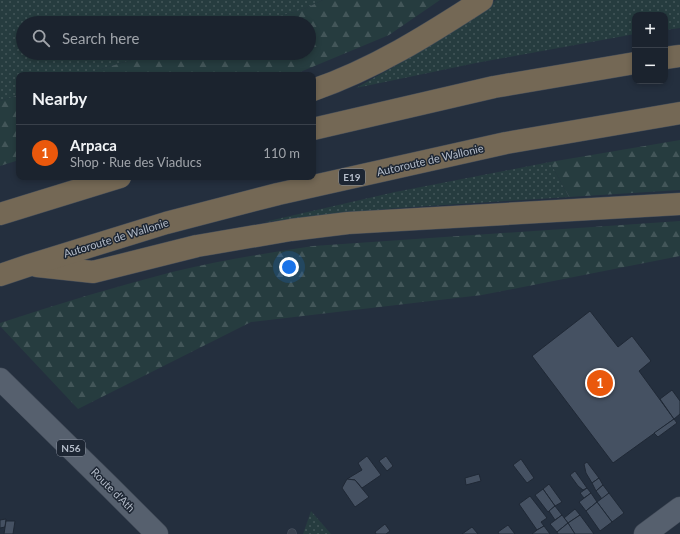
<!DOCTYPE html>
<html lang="en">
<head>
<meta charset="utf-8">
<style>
  body { margin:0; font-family:Lato,sans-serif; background:#242b36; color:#f1f3f6 }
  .controls { position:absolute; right:12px; top:12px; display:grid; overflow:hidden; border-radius:8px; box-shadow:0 2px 6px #0003 }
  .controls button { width:36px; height:36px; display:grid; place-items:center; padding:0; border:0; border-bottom:1px solid #39404a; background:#1b232e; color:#f1f3f6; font:20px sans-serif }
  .you { position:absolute; left:289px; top:267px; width:14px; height:14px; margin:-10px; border:3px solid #fff; border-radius:50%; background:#1a73e8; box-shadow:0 0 0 6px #1a73e833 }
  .badge { display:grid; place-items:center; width:26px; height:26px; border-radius:50%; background:#ea580c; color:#fff; font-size:13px; font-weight:700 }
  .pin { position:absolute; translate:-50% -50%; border:2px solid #fff; box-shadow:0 1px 4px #0006 }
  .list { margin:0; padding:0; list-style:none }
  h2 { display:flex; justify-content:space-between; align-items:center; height:52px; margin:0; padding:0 16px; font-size:17px }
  h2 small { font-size:13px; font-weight:400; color:#a0a4aa }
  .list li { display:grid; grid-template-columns:26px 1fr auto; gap:12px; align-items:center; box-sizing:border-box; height:56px; padding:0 16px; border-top:1px solid #39404a }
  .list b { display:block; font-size:15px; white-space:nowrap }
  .list p { margin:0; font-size:13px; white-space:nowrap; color:#a0a4aa }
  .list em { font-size:13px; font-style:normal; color:#a0a4aa }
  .icon { flex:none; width:22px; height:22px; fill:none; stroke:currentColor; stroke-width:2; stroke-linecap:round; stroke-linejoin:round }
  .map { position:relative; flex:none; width:680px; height:534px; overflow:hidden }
  .search { position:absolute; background:#1b232e; box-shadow:0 2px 6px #0003; left:16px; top:16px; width:300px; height:44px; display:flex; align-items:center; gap:10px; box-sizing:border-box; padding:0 14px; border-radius:22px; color:#a0a4aa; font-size:15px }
  .panel { position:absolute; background:#1b232e; box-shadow:0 2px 6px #0003; left:16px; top:72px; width:300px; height:108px; border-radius:8px }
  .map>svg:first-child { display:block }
  .grass { fill:url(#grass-dots) }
  .forest { fill:url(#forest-firs) }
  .building { fill:#455162; stroke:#1f2835 }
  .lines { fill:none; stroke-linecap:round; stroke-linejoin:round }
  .service-casing { stroke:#565f6c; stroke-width:9 }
  .primary-casing { stroke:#414a57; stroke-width:23 }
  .motorway-casing { stroke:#434c59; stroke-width:23 }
  .service { stroke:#38414e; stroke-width:8 }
  .primary { stroke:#56606e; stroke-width:22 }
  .motorway { stroke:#746855; stroke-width:22 }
  .labels { text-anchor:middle; stroke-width:3; stroke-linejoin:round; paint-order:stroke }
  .shield { fill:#1d2633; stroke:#878f9c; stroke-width:1 }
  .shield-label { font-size:10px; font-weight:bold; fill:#b4bcc9 }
  .street-label { font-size:11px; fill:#b4bcc9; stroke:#1d2633 }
</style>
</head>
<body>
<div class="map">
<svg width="680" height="534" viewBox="0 0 680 534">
  <defs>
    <pattern id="grass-dots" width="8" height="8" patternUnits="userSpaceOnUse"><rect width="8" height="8" fill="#263c3f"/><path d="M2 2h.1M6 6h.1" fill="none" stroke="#435659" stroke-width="1.8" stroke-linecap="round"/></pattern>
    <pattern id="forest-firs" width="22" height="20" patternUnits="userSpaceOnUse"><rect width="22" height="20" fill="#263c3f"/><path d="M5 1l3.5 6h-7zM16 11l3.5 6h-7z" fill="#435659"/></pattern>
  </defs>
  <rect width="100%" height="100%" fill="#242f3e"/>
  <g class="grass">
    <path d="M0,0H323L304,9L256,23H23V53H155L81,75H19V95L0,101Z"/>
    <path d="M496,0H680V28L665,30V15H635V34L476,63L356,88C404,61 453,34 496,0Z"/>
    <path d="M550,162L569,197L398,208L264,222L395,192Z"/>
    <path d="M311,511L331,534H303Z"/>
  </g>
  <g class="forest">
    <path d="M323,0H440L389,35L293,75H81L155,53H309V23H256L304,9Z"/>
    <path d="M19,95V160L0,166V101Z"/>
    <path d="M680,140V190L569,197L550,162Z"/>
    <path d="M680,221V256L482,295L251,322L78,409L0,326V323C57,304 114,287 172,272C218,261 266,253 313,246Z"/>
  </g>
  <g class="building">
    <path d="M590,311L618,347L632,336L651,361L639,371L674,419L613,463L532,356Z"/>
    <path d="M672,390L680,401V414L674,419L660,399Z"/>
    <path d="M674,419L677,423L658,437L654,433Z"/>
    <path d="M367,456L381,475L362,488L355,480L347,479L362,470L358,463Z"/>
    <path d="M386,456L393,466L387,471L379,461Z"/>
    <path d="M521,459L534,478L527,483L513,465Z"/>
    <path d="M587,462L599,478L592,483L586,473L584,464Z"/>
    <path d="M575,471L587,488L583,490L578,486L570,475Z"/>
    <path d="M479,474L481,481L466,485L465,478Z"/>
    <path d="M599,478L603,485L596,491L592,483Z"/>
    <path d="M347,479L355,480L369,497L355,507L342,488Z"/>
    <path d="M549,484L562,502L555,506L543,489Z"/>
    <path d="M603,485L609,493L602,499L596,491Z"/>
    <path d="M587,488L591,493L584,498L580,493Z"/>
    <path d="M543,489L555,506L548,512L535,495Z"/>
    <path d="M591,493L597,502L586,511L579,502Z"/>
    <path d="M609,493L624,513L612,522L597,502Z"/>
    <path d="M530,496L547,518L541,522L544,526L537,530L519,504Z"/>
    <path d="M597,502L612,522L600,531L586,511Z"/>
    <path d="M555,506L562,515L555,520L549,511Z"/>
    <path d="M575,509L580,515L568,523L564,518Z"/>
    <path d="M562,515L568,523L557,532L550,524Z"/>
    <path d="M580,515L594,534H575L574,533L568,523Z"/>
    <path d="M6,519L5,527L0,528V520Z"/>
    <path d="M6,521H15L13,534H4Z"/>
    <path d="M568,523L575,534H558L557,532Z"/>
    <path d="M385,524L390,531L386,534H376L375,532Z"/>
    <path d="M508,525L515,534H499L498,532Z"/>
    <path d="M544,526L550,534H532L537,530Z"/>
    <path d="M472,527L478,534H462Z"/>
  </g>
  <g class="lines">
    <g class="service-casing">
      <path id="service" d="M292,534V533"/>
    </g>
    <g class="primary-casing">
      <g id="primary">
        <path d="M0,379L110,487L157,534"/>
        <path d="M645,534L680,508"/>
      </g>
    </g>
    <g class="motorway-casing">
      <g id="motorway">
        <path d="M665,58L680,56"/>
        <path d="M313,90C374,69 428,35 482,0"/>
        <path d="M313,129L494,87L635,63"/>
        <path d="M0,214L120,177"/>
        <path d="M37,266L93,272L197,246L291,230L348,223L680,204"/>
        <path d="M0,275L30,265L166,223L278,194L506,143L680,113"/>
      </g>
    </g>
    <use href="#service" class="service"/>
    <use href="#primary" class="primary"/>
    <use href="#motorway" class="motorway"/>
  </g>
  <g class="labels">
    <g class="shield">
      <rect x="339" y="169" width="26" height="16" rx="3"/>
      <rect x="57" y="440" width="28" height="16" rx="3"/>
    </g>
    <g class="shield-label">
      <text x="352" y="181">E19</text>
      <text x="71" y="452">N56</text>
    </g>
    <g class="street-label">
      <text transform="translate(430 160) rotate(-13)" y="4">Autoroute de Wallonie</text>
      <text transform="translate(116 238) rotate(-17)" y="4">Autoroute de Wallonie</text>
      <text transform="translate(113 490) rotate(45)" y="4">Route d'Ath</text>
    </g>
  </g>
</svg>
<div class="controls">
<button>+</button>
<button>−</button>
</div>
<div class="you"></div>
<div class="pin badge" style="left:600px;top:383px">1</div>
<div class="search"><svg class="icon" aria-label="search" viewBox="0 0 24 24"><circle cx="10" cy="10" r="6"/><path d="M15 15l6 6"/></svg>Search here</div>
<section class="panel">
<h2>Nearby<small></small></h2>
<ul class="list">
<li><span class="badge">1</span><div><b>Arpaca</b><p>Shop · Rue des Viaducs</p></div><em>110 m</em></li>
</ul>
</section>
</div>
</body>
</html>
